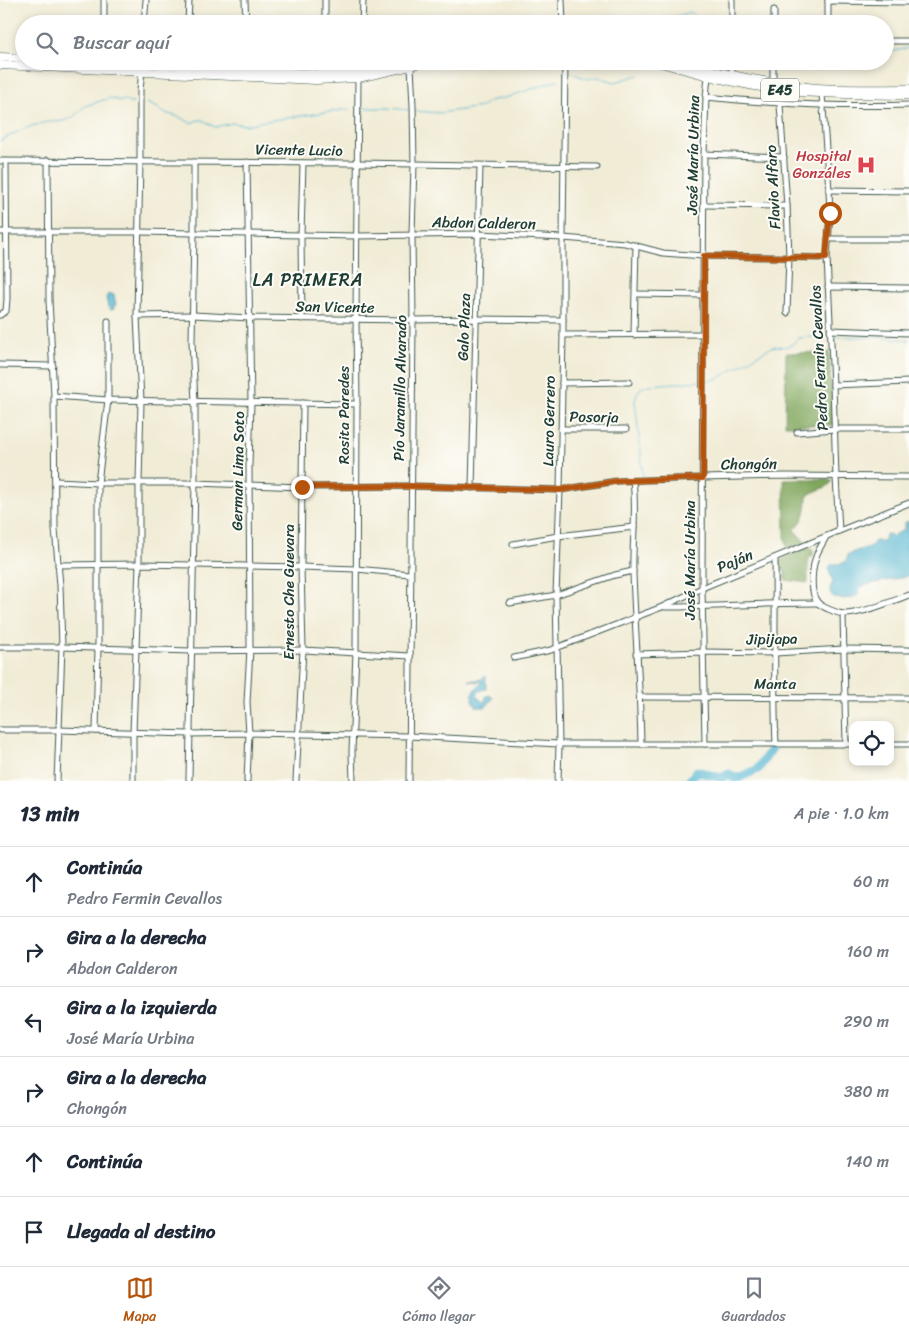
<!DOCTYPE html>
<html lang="es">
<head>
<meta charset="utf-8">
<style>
  body { margin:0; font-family:Sriracha,sans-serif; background:#f2f2f3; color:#1f2937 }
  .controls { position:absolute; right:15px; bottom:15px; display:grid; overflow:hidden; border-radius:10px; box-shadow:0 2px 8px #0003 }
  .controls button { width:45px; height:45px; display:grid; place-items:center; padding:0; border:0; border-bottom:1px solid #e0e1e3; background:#fff; color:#1f2937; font:25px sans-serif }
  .stop { position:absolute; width:15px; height:15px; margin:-11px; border:4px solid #b45309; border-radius:50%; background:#fff }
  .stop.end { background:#b45309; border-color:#fff; box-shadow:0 1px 5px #0008 }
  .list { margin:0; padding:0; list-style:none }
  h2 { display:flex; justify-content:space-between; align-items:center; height:65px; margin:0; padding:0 20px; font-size:21px }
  h2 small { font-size:16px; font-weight:400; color:#747a83 }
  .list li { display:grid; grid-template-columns:32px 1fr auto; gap:15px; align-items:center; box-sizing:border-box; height:70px; padding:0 20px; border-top:1px solid #e0e1e3 }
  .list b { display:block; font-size:19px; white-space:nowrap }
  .list p { margin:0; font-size:16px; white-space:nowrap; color:#747a83 }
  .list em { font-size:16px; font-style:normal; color:#747a83 }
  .icon { flex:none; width:28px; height:28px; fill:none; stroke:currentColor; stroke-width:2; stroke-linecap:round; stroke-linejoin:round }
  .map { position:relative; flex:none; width:909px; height:781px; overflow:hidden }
  .search { position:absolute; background:#fff; box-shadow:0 2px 8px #0003; left:15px; right:15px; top:15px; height:55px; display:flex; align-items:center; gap:12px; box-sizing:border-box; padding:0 18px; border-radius:28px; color:#747a83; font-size:19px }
  .sheet { height:485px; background:#fff }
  nav { display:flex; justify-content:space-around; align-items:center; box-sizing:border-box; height:70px; border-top:1px solid #e0e1e3; background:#fff; font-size:14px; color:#747a83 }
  nav a { display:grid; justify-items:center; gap:2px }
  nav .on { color:#b45309 }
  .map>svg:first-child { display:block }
  .forest { fill:#7fa65c; stroke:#4f7248 }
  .water { fill:#52b5d1; stroke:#387982 }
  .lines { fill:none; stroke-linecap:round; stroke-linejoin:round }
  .stream { stroke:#52b5d1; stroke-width:1 }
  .river { stroke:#52b5d1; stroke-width:9 }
  .minor-casing { stroke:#3e574c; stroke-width:7 }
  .highway-casing { stroke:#3e574c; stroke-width:9 }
  .minor { stroke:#fff; stroke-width:5 }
  .highway { stroke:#fff; stroke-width:8 }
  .route { stroke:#b45309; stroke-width:6 }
  .labels { text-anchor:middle; stroke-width:4; stroke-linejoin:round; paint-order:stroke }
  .shield { fill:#fdfcf7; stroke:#62766e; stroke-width:1 }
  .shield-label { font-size:14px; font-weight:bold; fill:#1f3d34 }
  .street-label { font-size:15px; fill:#1f3d34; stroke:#fdfcf7 }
  .health-label { font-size:15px; fill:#be3a42; stroke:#fdfcf7; text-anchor:end }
  .quarter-label { font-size:18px; letter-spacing:1px; fill:#1f3d34; stroke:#fdfcf7 }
</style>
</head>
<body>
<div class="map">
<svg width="909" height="781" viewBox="0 0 909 781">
  <rect width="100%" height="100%" fill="#fdfcf7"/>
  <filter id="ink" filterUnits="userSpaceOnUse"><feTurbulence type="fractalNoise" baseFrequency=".02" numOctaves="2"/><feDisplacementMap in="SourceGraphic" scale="10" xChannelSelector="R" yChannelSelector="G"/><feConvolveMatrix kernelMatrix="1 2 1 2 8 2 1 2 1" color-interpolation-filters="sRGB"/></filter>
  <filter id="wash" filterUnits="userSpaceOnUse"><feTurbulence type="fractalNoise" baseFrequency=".0096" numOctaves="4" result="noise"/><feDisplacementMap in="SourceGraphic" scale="20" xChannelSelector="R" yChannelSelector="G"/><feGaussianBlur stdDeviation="1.12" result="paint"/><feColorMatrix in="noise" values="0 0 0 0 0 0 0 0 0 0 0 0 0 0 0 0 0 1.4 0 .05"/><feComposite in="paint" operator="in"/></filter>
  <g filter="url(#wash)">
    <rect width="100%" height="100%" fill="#f1ecd6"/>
    <g class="forest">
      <path d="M829,352L833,425H785L786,353Z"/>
      <path d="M784,479H831V483C826,489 815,490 807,496C807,511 805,520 794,530L806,543L787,548L785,538Z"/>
      <path d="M810,547L813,551V556L808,559V583L785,580V571L779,568L780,561L801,549Z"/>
    </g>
    <g class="water">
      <path d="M108,294H112L114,295L116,305H114V309L111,310L108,307L106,298Z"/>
      <path d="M909,521V576L861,586L859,590L858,595C851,599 829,603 830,589C830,587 832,584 833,581C832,578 829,573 829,570C829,560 840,566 845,562C847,560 848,556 848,554L871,546L875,541H883L886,534H890L891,536H893L895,534L904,530V523Z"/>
      <path d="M486,676V689L479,691L477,696L483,702L485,701L486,696L490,695L493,698L486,707H477C467,696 475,689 483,682L469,681L468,680C475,680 480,681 486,676Z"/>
    </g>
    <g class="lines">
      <g class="stream">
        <path d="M654,24L690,12L707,24"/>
        <path d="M885,50L894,51L909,48"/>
        <path d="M572,73L588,79L598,77L615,82L639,75"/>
        <path d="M147,103L158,108L162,112L179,117L191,123L198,120H203L215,127L232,123L247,125L259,122L349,109"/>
        <path d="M364,108H388L410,110"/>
        <path d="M414,111L440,113L481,107L489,101L508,97L558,80"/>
        <path d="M0,141L19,131L32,126L47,122L63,121L72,118L85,106L110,98L120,101L125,100L129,103H133"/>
        <path d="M834,337H878L909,340"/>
        <path d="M706,381L717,379L771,347C778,345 785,348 789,346C793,345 795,340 799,338L824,336"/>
        <path d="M643,477L640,445L635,401L637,393L641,388L649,385L700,381"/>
      </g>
      <path class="river" d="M689,781L697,771L721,778L729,774L736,779L758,769L772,748"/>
    </g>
  </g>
  <g filter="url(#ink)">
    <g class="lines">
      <g class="minor-casing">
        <g id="minor">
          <path d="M104,0V24"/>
          <path d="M245,0L246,24"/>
          <path d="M325,0V24"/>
          <path d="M562,0L563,24"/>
          <path d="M828,0V24"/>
          <path d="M828,1L909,2"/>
          <path d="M774,10V24"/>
          <path d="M144,24L146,0"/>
          <path d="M188,24L189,0"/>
          <path d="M362,24L363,0"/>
          <path d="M732,24V0"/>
          <path d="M885,41H909"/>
          <path d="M326,61V74"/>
          <path d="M732,61V76"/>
          <path d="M361,71V61"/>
          <path d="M773,83V61"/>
          <path d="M779,90L787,206L789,257L787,313"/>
          <path d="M822,94L829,190L830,213L827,258L833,385L836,477L839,531"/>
          <path d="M706,97C774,104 841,107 909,105"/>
          <path d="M704,154L784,157"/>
          <path d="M48,160L49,300L54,396L55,529L60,585L62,647L59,730L57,781"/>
          <path d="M0,161L358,163L597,167"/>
          <path d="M247,162L251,403L249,465L250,649L247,702L249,733L247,781"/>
          <path d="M829,190L909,191"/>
          <path d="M704,205L787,206"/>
          <path d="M0,232H139L357,236L479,234L563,238L625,243L663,253L704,256L827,258"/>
          <path d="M828,239H909"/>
          <path d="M828,287L909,288"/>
          <path d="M636,294L703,295"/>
          <path d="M0,315L6,311L7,299L6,161"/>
          <path d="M137,316L193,315L250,318L413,320L477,319L563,320"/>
          <path d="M302,319L301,235L303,163"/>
          <path d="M830,330L909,333"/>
          <path d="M563,335L703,334"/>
          <path d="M634,335L636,245"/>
          <path d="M0,365L53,366"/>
          <path d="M562,383L629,382"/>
          <path d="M833,385L909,382"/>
          <path d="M54,396L108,400L357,404"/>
          <path d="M561,429H626"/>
          <path d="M797,432L835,429H909"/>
          <path d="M56,481L98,483H195L302,487L411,486L560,490L617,481L703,478L784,476L909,477"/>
          <path d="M633,481C637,512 632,542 633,573C635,630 640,687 641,744"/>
          <path d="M472,488L480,166"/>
          <path d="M826,537C823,543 819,549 817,554C812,566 809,593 818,603C822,607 837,613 843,614C859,615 893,601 909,595"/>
          <path d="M513,544L558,536L634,527"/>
          <path d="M775,558C776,620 773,682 776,744"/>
          <path d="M58,565L139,564L301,567L356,569L410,574"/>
          <path d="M510,603L556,595L615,575L633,571"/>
          <path d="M665,607C716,607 767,603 818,603"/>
          <path d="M843,614L846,744"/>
          <path d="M0,647H62L191,651L303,650L410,656"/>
          <path d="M636,654L704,652L775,653L844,649L909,650"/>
          <path d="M514,658L551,650L595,633L662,607L702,588L839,531L909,503"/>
          <path d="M640,697L909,698"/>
          <path d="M0,730H59L189,734L249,733L409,736L559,744H853"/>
          <path d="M96,731L98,648V483L108,400V321"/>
          <path d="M705,744L702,588L703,295L704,154L706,97L708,76"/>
          <path d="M890,744H909"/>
          <path d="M189,779L195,483V402L192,342L194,233V162"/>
          <path d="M133,781V733L139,564V483L141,401L137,316L140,161V90L142,71"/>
          <path d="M296,781L303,650L301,567L303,403"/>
          <path d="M353,781L352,752L356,652L357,404L356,319L358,78"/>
          <path d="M409,781L413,320L412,234L414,164L413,106L411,66"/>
          <path d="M558,781L559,744L556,595L560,490L563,335V238L565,61"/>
        </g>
      </g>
      <g class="highway-casing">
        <g id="highway">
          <path d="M0,57L24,58"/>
          <path d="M87,61L326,74L361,71L397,61"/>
          <path d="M653,61C695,72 737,85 780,90C823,95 866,94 909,95"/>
          <path d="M677,61C723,74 769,84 817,88C847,90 878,89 909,89"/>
          <path d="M0,65L316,80L358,78L411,66L425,61"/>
        </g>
      </g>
      <use href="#minor" class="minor"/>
      <use href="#highway" class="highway"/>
    </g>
  </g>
  <g class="lines" filter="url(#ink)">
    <path class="route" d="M302,487L411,486L560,490L618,481L703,478L704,256L826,258L830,213"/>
  </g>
  <defs>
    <g id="hospital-bare" transform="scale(1.5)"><path d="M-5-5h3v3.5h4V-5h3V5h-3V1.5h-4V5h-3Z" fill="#e0444e" stroke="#fdfcf7" stroke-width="2.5" paint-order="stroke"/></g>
  </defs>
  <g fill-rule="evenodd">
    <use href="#hospital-bare" x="866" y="165"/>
  </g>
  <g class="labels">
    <rect class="shield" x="761" y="78.5" width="38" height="23" rx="4"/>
    <g class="shield-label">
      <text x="780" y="95">E45</text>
    </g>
    <g class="street-label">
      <text transform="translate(299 150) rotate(1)" y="5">Vicente Lucio</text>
      <text transform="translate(693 155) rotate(-89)" y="5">José María Urbina</text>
      <text transform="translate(773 187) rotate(-93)" y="5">Flavio Alfaro</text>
      <text transform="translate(484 223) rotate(1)" y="5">Abdon Calderon</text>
      <text transform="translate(335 307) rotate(1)" y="5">San Vicente</text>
      <text transform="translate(464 327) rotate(-88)" y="5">Galo Plaza</text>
      <text transform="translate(819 358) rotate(-93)" y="5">Pedro Fermin Cevallos</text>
      <text transform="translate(400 388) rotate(-89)" y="5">Pío Jaramillo Alvarado</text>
      <text transform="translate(344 415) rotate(-90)" y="5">Rosita Paredes</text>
      <text transform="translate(594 417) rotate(1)" y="5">Posorja</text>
      <text transform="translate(549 421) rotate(-89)" y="5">Lauro Gerrero</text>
      <text transform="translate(749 464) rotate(-1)" y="5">Chongón</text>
      <text transform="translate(238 471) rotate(-89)" y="5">German Lima Soto</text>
      <text transform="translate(690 560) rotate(-90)" y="5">José María Urbina</text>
      <text transform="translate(735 561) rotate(-23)" y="5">Paján</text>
      <text transform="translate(289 592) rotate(-90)" y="5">Ernesto Che Guevara</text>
      <text transform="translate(772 639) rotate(-1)" y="5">Jipijapa</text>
      <text x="775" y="689">Manta</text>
    </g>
    <g class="health-label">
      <text x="851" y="161">Hospital<tspan x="851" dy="17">Gonzáles</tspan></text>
    </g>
    <g class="quarter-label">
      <text x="308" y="286">LA PRIMERA</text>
    </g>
  </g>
</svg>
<div class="controls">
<button><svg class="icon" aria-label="locate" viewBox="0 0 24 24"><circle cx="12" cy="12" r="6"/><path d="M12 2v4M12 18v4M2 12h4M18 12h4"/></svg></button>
</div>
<div class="stop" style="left:830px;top:213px"></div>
<div class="stop end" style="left:302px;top:487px"></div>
<div class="search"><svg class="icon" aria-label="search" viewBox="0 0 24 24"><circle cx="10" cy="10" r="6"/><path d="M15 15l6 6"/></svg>Buscar aquí</div>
</div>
<section class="sheet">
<h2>13 min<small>A pie · 1.0 km</small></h2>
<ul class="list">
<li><svg class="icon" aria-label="ahead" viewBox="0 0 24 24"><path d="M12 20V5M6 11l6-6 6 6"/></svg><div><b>Continúa</b><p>Pedro Fermin Cevallos</p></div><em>60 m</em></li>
<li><svg class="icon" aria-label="right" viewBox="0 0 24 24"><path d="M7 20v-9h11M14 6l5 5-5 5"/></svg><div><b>Gira a la derecha</b><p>Abdon Calderon</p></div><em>160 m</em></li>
<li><svg class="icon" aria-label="left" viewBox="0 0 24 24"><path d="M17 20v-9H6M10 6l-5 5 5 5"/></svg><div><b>Gira a la izquierda</b><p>José María Urbina</p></div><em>290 m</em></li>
<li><svg class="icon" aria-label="right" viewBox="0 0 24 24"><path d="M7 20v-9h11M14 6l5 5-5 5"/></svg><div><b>Gira a la derecha</b><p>Chongón</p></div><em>380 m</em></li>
<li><svg class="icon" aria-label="ahead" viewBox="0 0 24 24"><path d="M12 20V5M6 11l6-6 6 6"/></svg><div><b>Continúa</b></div><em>140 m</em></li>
<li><svg class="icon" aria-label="arrive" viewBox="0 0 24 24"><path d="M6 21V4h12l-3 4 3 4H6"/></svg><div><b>Llegada al destino</b></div></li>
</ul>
</section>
<nav>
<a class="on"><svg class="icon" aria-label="map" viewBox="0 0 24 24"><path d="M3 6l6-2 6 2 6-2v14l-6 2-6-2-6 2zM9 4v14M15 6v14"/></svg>Mapa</a>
<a><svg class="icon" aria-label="directions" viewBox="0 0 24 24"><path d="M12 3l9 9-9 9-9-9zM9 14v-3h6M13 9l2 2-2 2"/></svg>Cómo llegar</a>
<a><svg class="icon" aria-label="saved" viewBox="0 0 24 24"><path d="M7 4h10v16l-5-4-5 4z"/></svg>Guardados</a>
</nav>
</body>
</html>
